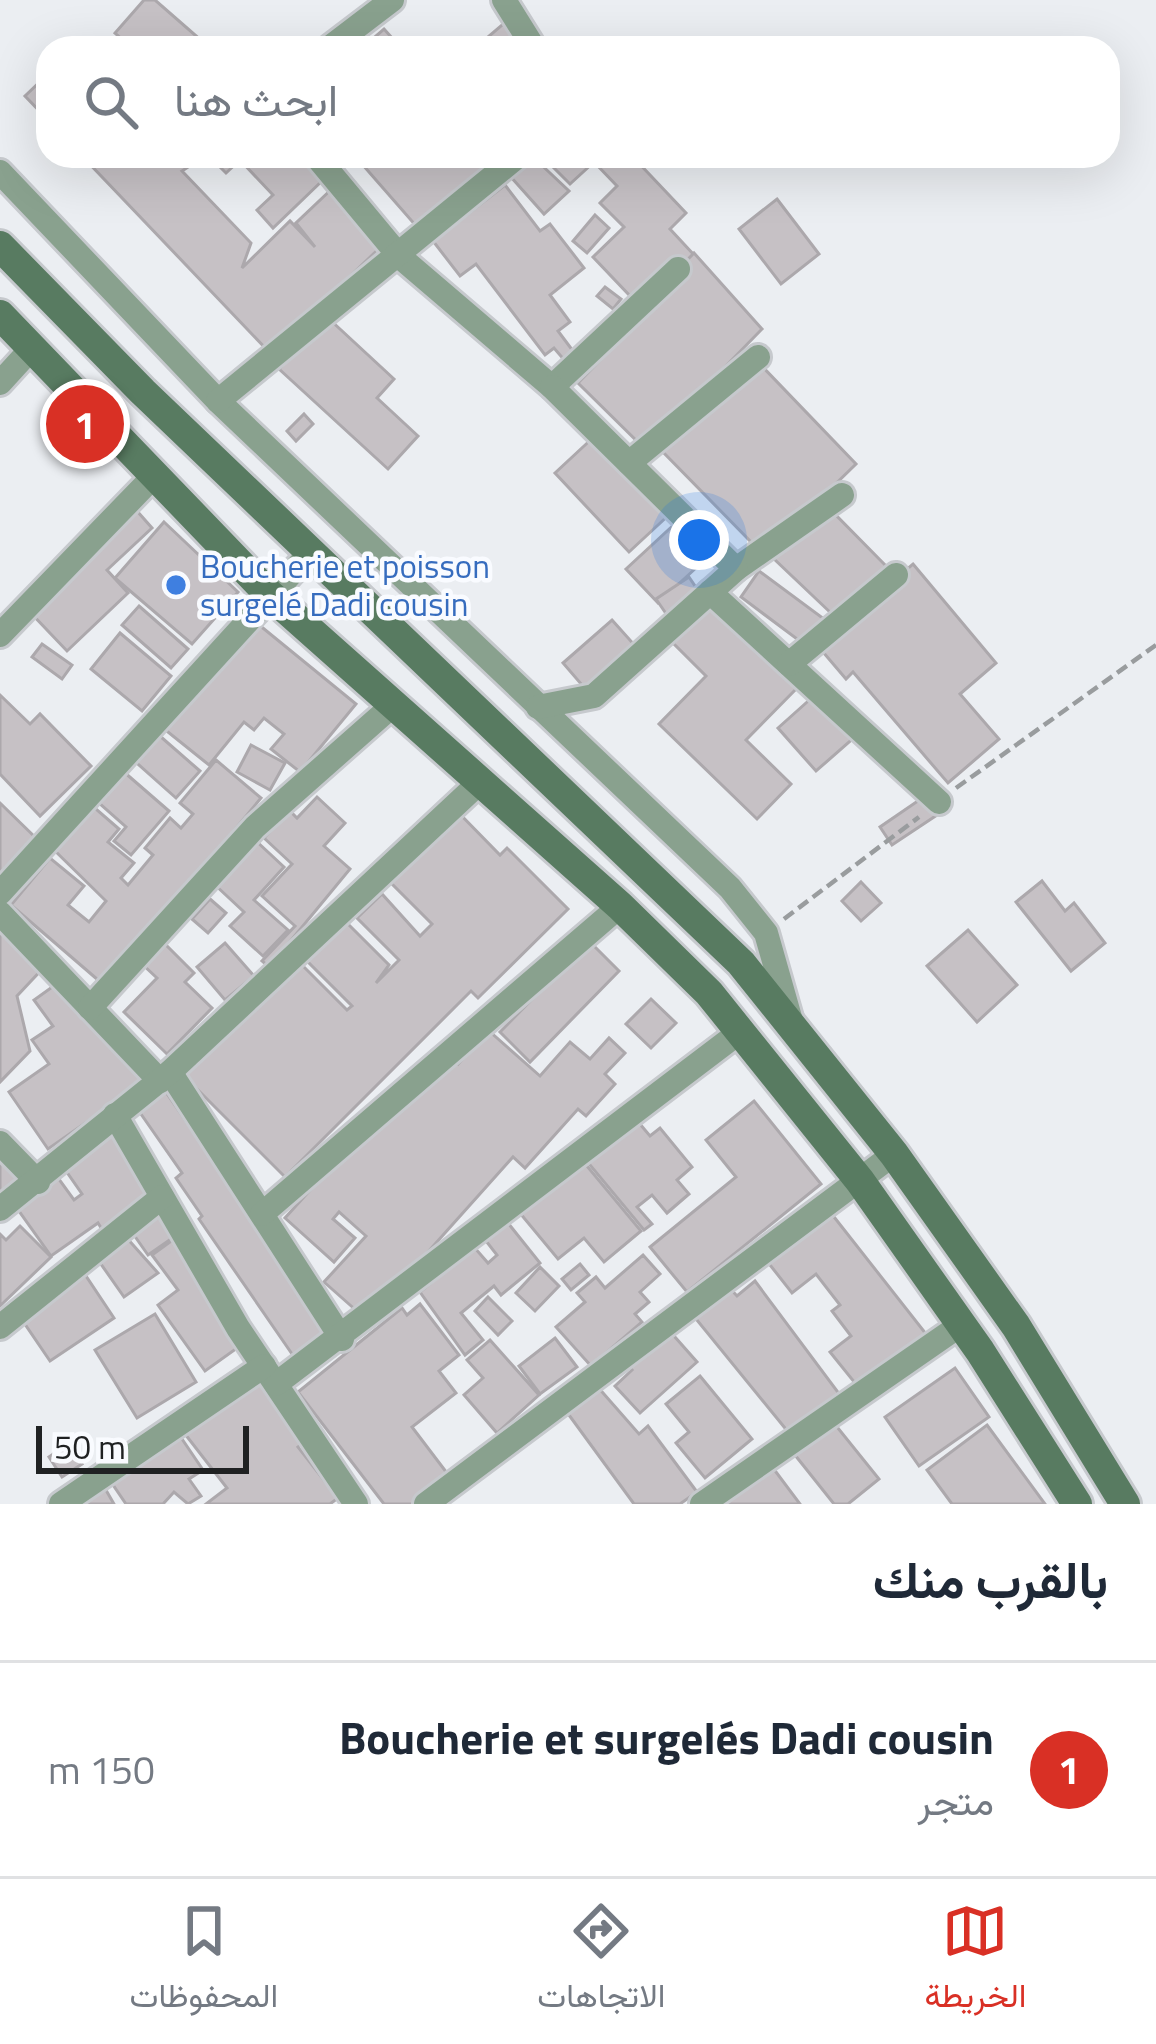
<!DOCTYPE html>
<html lang="ar">
<head>
<meta charset="utf-8">
<style>
  body { margin:0; font-family:"Titillium Web",Vazirmatn,sans-serif; background:#f6f6f7; color:#1f2937; direction:rtl }
  .scale { position:absolute; left:36px; bottom:30px; width:213px; box-sizing:border-box; padding-left:12px; border:6px solid #1f2122; border-top:0; font-size:33px; line-height:42px; white-space:nowrap; color:#1f2122; -webkit-text-stroke:9px #f9fbff; paint-order:stroke }
  .you { position:absolute; left:699px; top:540px; width:42px; height:42px; margin:-30px; border:9px solid #fff; border-radius:50%; background:#1a73e8; box-shadow:0 0 0 18px #1a73e833 }
  .badge { display:grid; place-items:center; width:78px; height:78px; border-radius:50%; background:#d93025; color:#fff; font-size:39px; font-weight:700 }
  .pin { position:absolute; translate:-50% -50%; border:6px solid #fff; box-shadow:0 3px 12px #0006 }
  .list { margin:0; padding:0; list-style:none }
  h2 { display:flex; justify-content:space-between; align-items:center; height:156px; margin:0; padding:0 48px; font-size:51px }
  h2 small { font-size:39px; font-weight:400; color:#747a83 }
  .list li { display:grid; grid-template-columns:78px 1fr auto; gap:36px; align-items:center; box-sizing:border-box; height:216px; padding:0 48px; border-top:3px solid #e0e1e3 }
  .list b { display:block; font-size:45px; white-space:nowrap }
  .list p { margin:0; font-size:39px; white-space:nowrap; color:#747a83 }
  .list em { font-size:39px; font-style:normal; color:#747a83 }
  .icon { flex:none; width:66px; height:66px; fill:none; stroke:currentColor; stroke-width:2; stroke-linecap:round; stroke-linejoin:round }
  .map { position:relative; flex:none; width:1156px; height:1504px; overflow:hidden; direction:ltr }
  .search { position:absolute; background:#fff; box-shadow:0 12px 48px #0002; left:36px; right:36px; top:36px; height:132px; display:flex; align-items:center; gap:30px; box-sizing:border-box; padding:0 42px; border-radius:36px; color:#747a83; font-size:45px }
  .sheet { height:372px; background:#fff }
  nav { display:flex; justify-content:space-around; align-items:center; box-sizing:border-box; height:168px; border-top:3px solid #e0e1e3; background:#fff; font-size:33px; color:#747a83 }
  nav a { display:grid; justify-items:center; gap:6px }
  nav .on { color:#d93025 }
  .map>svg:first-child { display:block }
  .building { fill:#c6c1c5; stroke:#aca8ac; stroke-width:3 }
  .lines { fill:none; stroke-linecap:round; stroke-linejoin:round }
  .minor-casing { stroke:#c6c9cd; stroke-width:30 }
  .secondary-casing { stroke:#c6c9cd; stroke-width:36 }
  .path { stroke:#999c9e; stroke-width:4.5; stroke-dasharray:12 6; stroke-linecap:butt }
  .minor { stroke:#89a18e; stroke-width:24 }
  .secondary { stroke:#587b61; stroke-width:30 }
  .shop-dot { fill:#3f7fe0; stroke:#f9fbff; stroke-width:4.5 }
  .labels { text-anchor:middle; stroke-width:9; stroke-linejoin:round; paint-order:stroke }
  .shop-label { font-size:33px; fill:#366cbe; stroke:#f9fbff; text-anchor:start }
</style>
</head>
<body>
<div class="map">
<svg width="1156" height="1504" viewBox="0 0 1156 1504">
  <rect width="100%" height="100%" fill="#ebeef2"/>
  <g class="building">
    <path d="M144,0H155L210,48H132L115,33Z"/>
    <path d="M509,19L534,48H475Z"/>
    <path d="M384,29L401,48H338L357,31L368,43Z"/>
    <path d="M48,74V120L25,96Z"/>
    <path d="M82,156H205L182,171L251,243L242,268L290,221L315,247L296,223L338,183L390,238L270,353Z"/>
    <path d="M209,156H301L323,180L273,228L257,210L273,195L240,160L226,173Z"/>
    <path d="M355,156H499L417,227Z"/>
    <path d="M532,156L569,191L544,214L510,176Z"/>
    <path d="M542,156H632L686,213L670,229L695,256L684,266L676,257L633,299L593,257L624,227L600,203L617,186L594,162L570,184Z"/>
    <path d="M505,185L540,231L550,224L584,268L550,295L570,322L558,331L576,355L566,362L554,348L545,355L476,264L460,276L433,241Z"/>
    <path d="M777,199L819,254L781,284L739,229Z"/>
    <path d="M595,215L609,228L587,253L573,241Z"/>
    <path d="M694,253L762,329L645,449L578,383L607,353L602,348Z"/>
    <path d="M605,287L621,299L613,309L597,296Z"/>
    <path d="M327,317L394,379L377,398L418,436L388,469L279,369Z"/>
    <path d="M755,359L856,464L775,543L756,547L661,450Z"/>
    <path d="M304,414L313,424L296,441L287,431Z"/>
    <path d="M598,433L672,512L629,552L555,473Z"/>
    <path d="M825,504L889,569L860,600L853,594L833,615L773,558Z"/>
    <path d="M692,508L723,543L658,603L626,569Z"/>
    <path d="M137,511L152,528L107,570L128,593L67,651L29,611Z"/>
    <path d="M164,522L238,592L192,644L115,578Z"/>
    <path d="M913,564L996,663L960,694L999,739L948,783L853,672L846,679L817,645Z"/>
    <path d="M759,571L824,619L805,645L741,597Z"/>
    <path d="M689,577L699,592L667,615L656,599Z"/>
    <path d="M714,604L798,687L746,740L791,784L757,819L659,724L706,676L673,643Z"/>
    <path d="M139,606L188,649L171,668L122,625Z"/>
    <path d="M247,615L356,704L300,772L271,749L284,734L264,718L254,730L244,722L209,765L158,724Z"/>
    <path d="M612,620L638,649L588,692L563,663Z"/>
    <path d="M120,633L171,676L142,711L91,669Z"/>
    <path d="M42,644L72,665L62,679L32,657Z"/>
    <path d="M825,686L864,729L816,771L778,728Z"/>
    <path d="M0,695L30,724L40,714L91,766L40,816L0,774Z"/>
    <path d="M153,730L200,771L176,798L130,757Z"/>
    <path d="M251,745L285,763L270,790L237,772Z"/>
    <path d="M216,760L261,798L105,986L11,905L50,858L84,886L68,905L89,922L106,901L50,846L88,802L119,829L108,842L134,863L121,878L128,885L153,855L145,848L170,818L181,828L193,814L180,803Z"/>
    <path d="M124,772L169,811L131,855L114,841L126,827L98,802Z"/>
    <path d="M925,796L937,815L892,845L880,827Z"/>
    <path d="M317,797L345,823L324,846L350,869L269,967L262,961L295,926L262,896L292,864L264,838L289,810L297,818Z"/>
    <path d="M0,803L39,841L0,882Z"/>
    <path d="M454,808L500,855L507,848L568,909L478,998L471,991L285,1177L179,1071L294,957L347,1010L352,1006L301,955L340,916L389,965L376,983L399,960L357,918L382,894L420,936L432,924L385,877Z"/>
    <path d="M254,839L284,867L254,900L288,930L263,956L230,926L244,912L213,883Z"/>
    <path d="M1042,881L1065,911L1074,903L1105,943L1071,971L1016,902Z"/>
    <path d="M861,882L881,903L861,921L842,901Z"/>
    <path d="M210,899L226,913L208,933L192,919Z"/>
    <path d="M0,920L46,965L17,996L30,1051L0,1082Z"/>
    <path d="M968,930L1017,985L977,1022L927,966Z"/>
    <path d="M589,941L619,971L530,1062L500,1032Z"/>
    <path d="M163,942L194,973L185,982L212,1008L167,1054L124,1012L157,978L142,964Z"/>
    <path d="M225,943L254,976L225,1000L197,967Z"/>
    <path d="M62,980L163,1088L339,1341L301,1367L199,1219L202,1216L176,1178L182,1173L127,1094L48,1149L9,1092L49,1064L32,1040L53,1026L34,1000Z"/>
    <path d="M651,999L676,1023L651,1048L626,1024Z"/>
    <path d="M488,1030L540,1076L570,1042L590,1059L609,1038L625,1053L605,1074L615,1084L586,1116L578,1109L525,1168L513,1157L367,1320L324,1282L366,1236L339,1212L333,1219L355,1238L334,1262L285,1218L404,1086L448,1055L458,1064Z"/>
    <path d="M754,1101L821,1184L687,1292L650,1247L736,1177L706,1140Z"/>
    <path d="M634,1117L650,1136L660,1128L692,1167L677,1180L689,1194L667,1213L652,1195L637,1207L652,1224L644,1230L585,1159Z"/>
    <path d="M111,1127L184,1230L148,1255L122,1218L103,1231L98,1223L51,1256L14,1204L56,1175L74,1200L82,1194L64,1168Z"/>
    <path d="M0,1139L30,1167L0,1199Z"/>
    <path d="M582,1160L641,1231L604,1262L584,1238L558,1259L519,1212Z"/>
    <path d="M827,1208L930,1339L863,1393L830,1352L851,1336L832,1311L840,1305L816,1274L792,1293L763,1256Z"/>
    <path d="M508,1223L540,1263L501,1295L494,1286L461,1313L483,1340L465,1355L420,1292L474,1247L488,1263L497,1255L486,1241Z"/>
    <path d="M20,1226L51,1257L0,1306V1234L6,1240Z"/>
    <path d="M117,1227L158,1273L124,1297L89,1247Z"/>
    <path d="M174,1239L247,1341L205,1371L158,1305L178,1290L152,1255Z"/>
    <path d="M643,1255L660,1274L640,1292L649,1302L635,1314L642,1322L591,1366L556,1327L585,1302L577,1293L596,1277L605,1288Z"/>
    <path d="M76,1261L114,1318L50,1361L14,1308Z"/>
    <path d="M580,1264L589,1275L571,1290L562,1279Z"/>
    <path d="M540,1267L559,1286L535,1311L516,1293Z"/>
    <path d="M755,1281L846,1403L829,1417L879,1479L848,1504H834L787,1445L789,1433L692,1314L727,1285L737,1296Z"/>
    <path d="M488,1297L512,1321L498,1335L475,1311Z"/>
    <path d="M420,1304L459,1355L439,1371L456,1393L412,1427L450,1477L415,1504H384L298,1392L402,1308L407,1315Z"/>
    <path d="M155,1314L196,1382L137,1418L95,1350Z"/>
    <path d="M667,1328L697,1362L640,1413L615,1386L632,1370L626,1364Z"/>
    <path d="M555,1338L577,1367L540,1394L519,1366Z"/>
    <path d="M490,1340L539,1395L497,1433L464,1395L483,1378L467,1360Z"/>
    <path d="M955,1368L989,1417L919,1466L885,1417Z"/>
    <path d="M255,1369L310,1438L298,1447L338,1498L330,1504H206L227,1488L178,1425Z"/>
    <path d="M700,1376L752,1439L705,1478L676,1443L689,1432L666,1404Z"/>
    <path d="M589,1377L639,1434L648,1426L697,1492L680,1504H634L558,1400Z"/>
    <path d="M987,1425L1045,1504H952L927,1470Z"/>
    <path d="M180,1436L203,1470L189,1479L201,1496L188,1504L174,1492L163,1504H126L105,1473Z"/>
    <path d="M68,1444L82,1464L62,1477L49,1457Z"/>
    <path d="M770,1464L800,1504H721Z"/>
    <path d="M99,1478L114,1504H79Z"/>
  </g>
  <g class="lines">
    <g class="minor-casing">
      <g id="minor">
        <path d="M504,0L534,48"/>
        <path d="M329,48L392,0"/>
        <path d="M316,156L400,257L552,387L678,269"/>
        <path d="M0,172L218,401L730,888L766,933L791,1021"/>
        <path d="M0,383L31,349"/>
        <path d="M218,401L518,156"/>
        <path d="M629,463L758,357"/>
        <path d="M736,569L842,495"/>
        <path d="M710,592L939,802"/>
        <path d="M0,635L152,478"/>
        <path d="M789,664L896,575"/>
        <path d="M538,707L594,696L736,569L552,387"/>
        <path d="M0,893L310,553"/>
        <path d="M0,913L160,1081"/>
        <path d="M90,1008L255,827L392,706"/>
        <path d="M170,1072L342,1339"/>
        <path d="M115,1115L238,1328L356,1504"/>
        <path d="M0,1143L38,1182"/>
        <path d="M0,1209L170,1072L479,783"/>
        <path d="M262,1214L620,906"/>
        <path d="M0,1327L162,1197"/>
        <path d="M276,1384L741,1031"/>
        <path d="M61,1504L264,1366"/>
        <path d="M426,1504L894,1154"/>
        <path d="M702,1504L959,1326"/>
      </g>
    </g>
    <g class="secondary-casing">
      <g id="secondary">
        <path d="M0,246L143,392L741,963L894,1154L1016,1326L1125,1504"/>
        <path d="M0,315L269,594L620,906L709,993L860,1181L980,1351L1077,1504"/>
      </g>
    </g>
    <g class="path">
      <path d="M956,788L1156,645"/>
      <path d="M784,919L919,817"/>
    </g>
    <use href="#minor" class="minor"/>
    <use href="#secondary" class="secondary"/>
  </g>
  <circle class="shop-dot" cx="176" cy="585" r="12"/>
  <g class="labels">
    <g class="shop-label">
      <text x="200" y="578">Boucherie et poisson<tspan x="200" dy="38">surgelé Dadi cousin</tspan></text>
    </g>
  </g>
</svg>
<div class="scale">50 m</div>
<div class="you"></div>
<div class="pin badge" style="left:85px;top:424px">1</div>
<div class="search"><svg class="icon" aria-label="search" viewBox="0 0 24 24"><circle cx="10" cy="10" r="6"/><path d="M15 15l6 6"/></svg>ابحث هنا</div>
</div>
<section class="sheet">
<h2>بالقرب منك<small></small></h2>
<ul class="list">
<li><span class="badge">1</span><div><b>Boucherie et surgelés Dadi cousin</b><p>متجر</p></div><em>150 m</em></li>
</ul>
</section>
<nav>
<a class="on"><svg class="icon" aria-label="map" viewBox="0 0 24 24"><path d="M3 6l6-2 6 2 6-2v14l-6 2-6-2-6 2zM9 4v14M15 6v14"/></svg>الخريطة</a>
<a><svg class="icon" aria-label="directions" viewBox="0 0 24 24"><path d="M12 3l9 9-9 9-9-9zM9 14v-3h6M13 9l2 2-2 2"/></svg>الاتجاهات</a>
<a><svg class="icon" aria-label="saved" viewBox="0 0 24 24"><path d="M7 4h10v16l-5-4-5 4z"/></svg>المحفوظات</a>
</nav>
</body>
</html>
